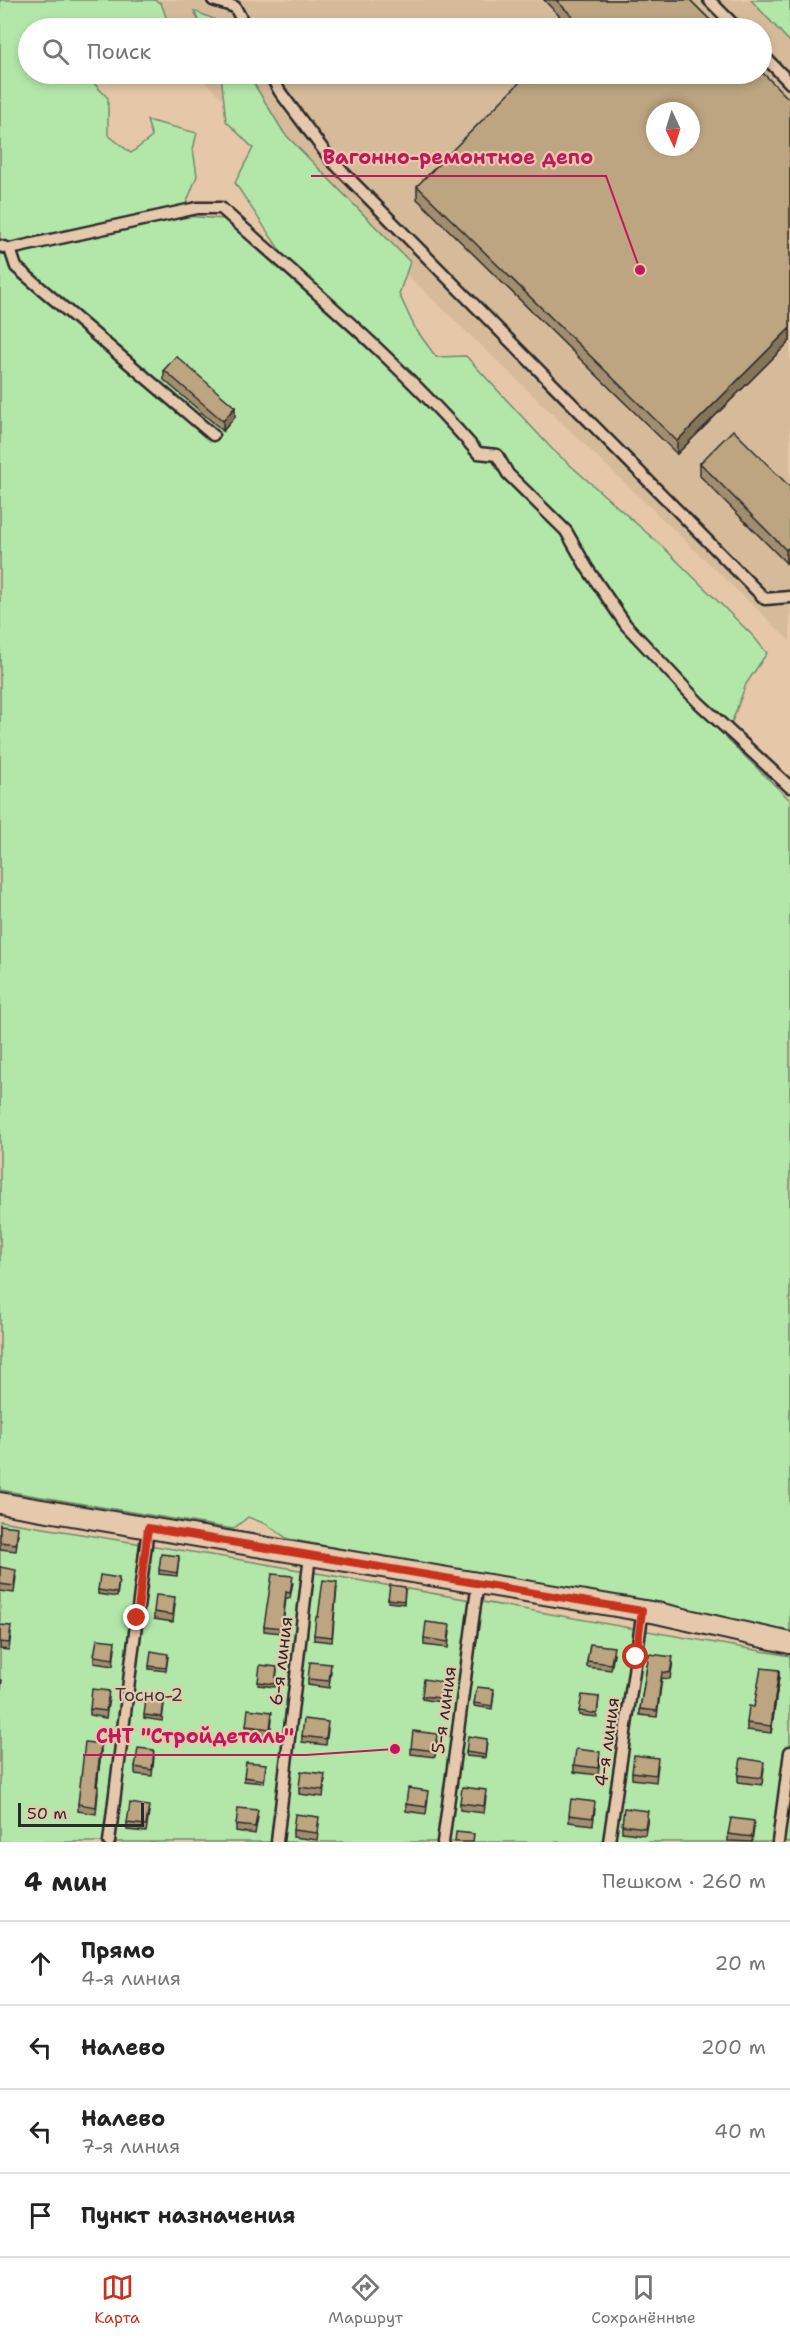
<!DOCTYPE html>
<html lang="ru">
<head>
<meta charset="utf-8">
<style>
  body { margin:0; font-family:"Shantell Sans",sans-serif; background:#f6f6f6; color:#222 }
  .compass { position:absolute; left:646px; top:102px; width:54px; height:54px; border-radius:50%; background:#fff; box-shadow:0 3px 9px #0003; rotate:176deg }
  .scale { position:absolute; left:18px; bottom:15px; width:126px; box-sizing:border-box; padding-left:6px; border:3px solid #2b2b2b; border-top:0; font-size:16px; line-height:21px; white-space:nowrap; color:#2b2b2b; -webkit-text-stroke:4px #e6c8ad; paint-order:stroke }
  .stop { position:absolute; width:18px; height:18px; margin:-14px; border:4px solid #c8321e; border-radius:50%; background:#fff }
  .stop.end { background:#c8321e; border-color:#fff; box-shadow:0 2px 6px #0008 }
  .list { margin:0; padding:0; list-style:none }
  h2 { display:flex; justify-content:space-between; align-items:center; height:78px; margin:0; padding:0 24px; font-size:26px }
  h2 small { font-size:20px; font-weight:400; color:#767676 }
  .list li { display:grid; grid-template-columns:39px 1fr auto; gap:18px; align-items:center; box-sizing:border-box; height:84px; padding:0 24px; border-top:2px solid #e0e0e0 }
  .list b { display:block; font-size:22px; white-space:nowrap }
  .list p { margin:0; font-size:20px; white-space:nowrap; color:#767676 }
  .list em { font-size:20px; font-style:normal; color:#767676 }
  .icon { flex:none; width:33px; height:33px; fill:none; stroke:currentColor; stroke-width:2; stroke-linecap:round; stroke-linejoin:round }
  .map { position:relative; flex:none; width:790px; height:1842px; overflow:hidden }
  .search { position:absolute; background:#fff; box-shadow:0 3px 9px #0003; left:18px; right:18px; top:18px; height:66px; display:flex; align-items:center; gap:15px; box-sizing:border-box; padding:0 21px; border-radius:33px; color:#767676; font-size:22px }
  .sheet { height:414px; background:#fff }
  nav { display:flex; justify-content:space-around; align-items:center; box-sizing:border-box; height:84px; border-top:2px solid #e0e0e0; background:#fff; font-size:16px; color:#767676 }
  nav a { display:grid; justify-items:center; gap:3px }
  nav .on { color:#c8321e }
  .map>svg:first-child { display:block }
  .built { fill:#d6bb9b; fill-rule:evenodd }
  .green { fill:#b3e7a9; stroke:#6f896a; stroke-width:1.5 }
  .lines { fill:none; stroke-linecap:round; stroke-linejoin:round }
  .service-casing { stroke:#2b2b2b; stroke-width:15 }
  .minor-casing { stroke:#2b2b2b; stroke-width:24 }
  .service { stroke:#e6c8ad; stroke-width:10 }
  .minor { stroke:#e6c8ad; stroke-width:20 }
  .wall { fill:#a28e6e; stroke:#2b2b2b; stroke-width:1.5 }
  .shaded-wall { fill:#84745a; stroke:#2b2b2b; stroke-width:1.5 }
  .building { fill:#bca580; stroke:#2b2b2b; stroke-width:1.5; fill-rule:evenodd }
  .route { stroke:#c8321e; stroke-width:8 }
  .labels { text-anchor:middle; stroke-width:4.5; stroke-linejoin:round; paint-order:stroke }
  .street-label { font-size:18px; fill:#2b2b2b; stroke:#e6c8ad }
  .park-label { font-size:18px; fill:#393e38; stroke:#e6c8ad }
  .leader { fill:none; stroke:#c2185b; stroke-width:2 }
  .callout-dot { fill:#c2185b; stroke:#e6c8ad; stroke-width:2 }
  .callout-label { font-size:20px; text-anchor:middle; font-weight:bold; fill:#c2185b; stroke:#e6c8ad; stroke-width:4.5; stroke-linejoin:round; paint-order:stroke }
</style>
</head>
<body>
<div class="map">
<svg width="790" height="1842" viewBox="0 0 790 1842">
  <rect width="100%" height="100%" fill="#e6c8a9"/>
  <filter id="ink" filterUnits="userSpaceOnUse"><feTurbulence type="fractalNoise" baseFrequency=".0167" numOctaves="2"/><feDisplacementMap in="SourceGraphic" scale="12" xChannelSelector="R" yChannelSelector="G"/><feConvolveMatrix kernelMatrix="1 2 1 2 8 2 1 2 1" color-interpolation-filters="sRGB"/></filter>
  <g filter="url(#ink)">
    <path class="built" d="M120,0H790V641L197,74H762V28H150ZM655,111H691V147H655Z"/>
    <g class="green">
      <path d="M0,0H154L161,3L170,28H102L76,22L67,28H28V74H85L108,98V135L131,153L152,137L147,120L197,133L193,149L197,176L186,204L161,212L184,216L224,219L269,257L317,295L291,267L235,183L253,148L226,121L221,74H248L284,133L410,262L399,294L415,328L436,357L466,356L553,450L664,548L753,636L767,653L746,684L726,738L790,800V1632L288,1539L266,1524L248,1517L233,1529L0,1490Z"/>
      <path d="M751,0H790V42Z"/>
      <path d="M194,11L214,19L221,28H202Z"/>
      <path d="M0,1521L254,1562L790,1656V1842H0Z"/>
    </g>
    <g class="lines">
      <g class="service-casing">
        <g id="service">
          <path d="M213,0L235,7L246,28"/>
          <path d="M709,0L737,28"/>
          <path d="M762,54L790,83"/>
          <path d="M270,74L280,92L331,160L765,599L790,597"/>
          <path d="M0,246L10,249L197,208H221C309,287 401,363 478,453L497,455L508,474L566,531L587,568L626,625L699,703L790,787"/>
          <path d="M10,249L16,267L213,435"/>
          <path d="M109,1842L148,1528"/>
          <path d="M277,1842L310,1555"/>
          <path d="M443,1842L478,1582"/>
          <path d="M609,1842L643,1610"/>
          <path d="M778,1842L790,1752"/>
        </g>
      </g>
      <g class="minor-casing">
        <path id="minor" d="M0,1503L657,1613L790,1643"/>
      </g>
      <use href="#service" class="service"/>
      <use href="#minor" class="minor"/>
    </g>
    <g class="wall">
      <path d="M544,0H690L718,28H571Z"/>
      <path d="M790,100V341L677,454L417,199V186Z"/>
      <path d="M164,370L235,417L223,431L164,380Z"/>
      <path d="M700,463L790,487V559L786,563L700,476Z"/>
      <path d="M0,1525L18,1534L16,1551L0,1549Z"/>
      <path d="M179,1559L177,1576L159,1574V1570Z"/>
      <path d="M0,1567L16,1577L14,1593L0,1591Z"/>
      <path d="M119,1581L117,1597L98,1594V1590Z"/>
      <path d="M293,1582L290,1598H286L282,1633L264,1631V1626Z"/>
      <path d="M337,1587L332,1642L314,1640V1635L318,1617Z"/>
      <path d="M405,1590L404,1604L388,1602V1599Z"/>
      <path d="M175,1604L173,1622L154,1619V1612Z"/>
      <path d="M0,1625L11,1633L9,1650L0,1649Z"/>
      <path d="M450,1632L448,1648L424,1645V1638Z"/>
      <path d="M115,1648L113,1666L94,1663V1656Z"/>
      <path d="M614,1654L611,1670L587,1667V1661Z"/>
      <path d="M649,1654L673,1662L670,1679L662,1678L657,1717L640,1715V1709Z"/>
      <path d="M168,1657L166,1671L149,1669V1666Z"/>
      <path d="M277,1671L275,1687L258,1685V1682Z"/>
      <path d="M331,1671L329,1688L308,1685V1679Z"/>
      <path d="M779,1677L771,1733L747,1730V1723L754,1707Z"/>
      <path d="M442,1682L440,1702L422,1699V1696Z"/>
      <path d="M494,1693L492,1709L474,1706V1703Z"/>
      <path d="M599,1697L597,1717L579,1715V1711Z"/>
      <path d="M109,1698L106,1718L90,1715V1709Z"/>
      <path d="M164,1704L162,1721L144,1718V1715Z"/>
      <path d="M272,1719L270,1736L246,1733V1726Z"/>
      <path d="M328,1729L326,1745L302,1742V1736Z"/>
      <path d="M437,1741L435,1757L411,1754V1748Z"/>
      <path d="M487,1742L485,1758L466,1756V1752Z"/>
      <path d="M101,1751L97,1786L98,1793L96,1814L78,1811V1804Z"/>
      <path d="M154,1757L152,1776L135,1774V1767Z"/>
      <path d="M600,1758L598,1775L574,1772V1765Z"/>
      <path d="M658,1765L656,1782L632,1779V1772Z"/>
      <path d="M266,1768L264,1783L244,1781V1777Z"/>
      <path d="M764,1768L762,1785L738,1782V1775Z"/>
      <path d="M325,1780L323,1797L299,1794V1787Z"/>
      <path d="M486,1797L484,1813L460,1810V1803Z"/>
      <path d="M428,1798L426,1814L406,1811V1804Z"/>
      <path d="M595,1809L593,1825L569,1822V1815Z"/>
      <path d="M149,1813L146,1832L127,1830V1823Z"/>
      <path d="M258,1817L255,1834L236,1831V1825Z"/>
      <path d="M648,1818L645,1835L622,1832V1825Z"/>
      <path d="M319,1824L317,1840L293,1837V1830Z"/>
      <path d="M754,1828L752,1842L728,1841V1834Z"/>
    </g>
    <g class="shaded-wall">
      <path d="M790,328V341L677,454V441Z"/>
      <path d="M235,407V417L223,431V421Z"/>
      <path d="M790,546V559L786,563V550Z"/>
      <path d="M779,1670V1677L771,1733V1726Z"/>
      <path d="M101,1744V1751L96,1793V1786Z"/>
    </g>
    <g class="building">
      <path d="M556,0H690L718,28H572L578,22Z"/>
      <path d="M762,72L790,100V328L677,441L417,186L528,74H762ZM655,111H691V147H655Z"/>
      <path d="M176,356L235,407L223,421L164,370Z"/>
      <path d="M733,430L790,487V546L786,550L700,463Z"/>
      <path d="M0,1525L18,1527L16,1544L0,1542Z"/>
      <path d="M161,1554L179,1556L177,1573L159,1570Z"/>
      <path d="M0,1567L16,1570L14,1586L0,1584Z"/>
      <path d="M272,1574L293,1576L290,1593L286,1592L282,1628L264,1626Z"/>
      <path d="M100,1575L119,1578L117,1593L98,1590Z"/>
      <path d="M323,1580L337,1582L332,1637L314,1635L316,1617H318Z"/>
      <path d="M390,1585L405,1587L404,1601L388,1599Z"/>
      <path d="M156,1595L175,1597L173,1615L154,1612Z"/>
      <path d="M426,1622L450,1625L448,1642L424,1638Z"/>
      <path d="M0,1625L11,1626L9,1643L0,1642Z"/>
      <path d="M97,1639L115,1641L113,1659L94,1656Z"/>
      <path d="M590,1644L614,1647L611,1664L587,1661Z"/>
      <path d="M151,1651L168,1654L166,1668L149,1666Z"/>
      <path d="M649,1654L673,1657L670,1673L662,1672L657,1711L640,1709Z"/>
      <path d="M310,1662L331,1664L329,1681L308,1679Z"/>
      <path d="M260,1665L277,1667L275,1684L258,1682Z"/>
      <path d="M761,1668L779,1670L771,1726L747,1723L749,1706L754,1707Z"/>
      <path d="M424,1679L442,1682L440,1698L422,1696Z"/>
      <path d="M0,1680H2L0,1697Z"/>
      <path d="M477,1687L494,1689L492,1706L474,1703Z"/>
      <path d="M92,1689L109,1691L106,1711L90,1709Z"/>
      <path d="M582,1695L599,1697L597,1714L579,1711Z"/>
      <path d="M146,1699L164,1701L162,1717L144,1715Z"/>
      <path d="M248,1709L272,1712L270,1729L246,1726Z"/>
      <path d="M304,1719L328,1722L326,1739L302,1736Z"/>
      <path d="M413,1731L437,1734L435,1751L411,1748Z"/>
      <path d="M468,1736L487,1739L485,1755L466,1752Z"/>
      <path d="M85,1742L101,1744L96,1786H98L96,1807L78,1804Z"/>
      <path d="M138,1748L154,1750L152,1770L135,1767Z"/>
      <path d="M576,1749L600,1752L598,1768L574,1765Z"/>
      <path d="M634,1755L658,1758L656,1775L632,1772Z"/>
      <path d="M741,1758L764,1762L762,1778L738,1775Z"/>
      <path d="M246,1762L266,1764L264,1780L244,1777Z"/>
      <path d="M301,1771L325,1774L323,1790L299,1787Z"/>
      <path d="M462,1787L486,1790L484,1806L460,1803Z"/>
      <path d="M408,1788L428,1791L426,1807L406,1804Z"/>
      <path d="M571,1799L595,1802L593,1818L569,1815Z"/>
      <path d="M130,1803L149,1806L146,1825L127,1823Z"/>
      <path d="M238,1808L258,1810L255,1827L236,1825Z"/>
      <path d="M624,1808L648,1811L645,1828L622,1825Z"/>
      <path d="M295,1814L319,1817L317,1833L293,1830Z"/>
      <path d="M731,1818L754,1821L752,1837L728,1834Z"/>
      <path d="M456,1832L474,1834L473,1842H455Z"/>
    </g>
  </g>
  <g class="lines" filter="url(#ink)">
    <path class="route" d="M137,1618L148,1528L642,1611L636,1657"/>
  </g>
  <g class="labels">
    <g class="street-label">
      <text transform="translate(281 1661) rotate(-83)" y="6">6-я линия</text>
      <text transform="translate(444 1710) rotate(-82)" y="6">5-я линия</text>
      <text transform="translate(607 1742) rotate(-82)" y="6">4-я линия</text>
    </g>
    <g class="park-label">
      <text x="149" y="1701">Тосно-2</text>
    </g>
  </g>
  <path class="leader" d="M640 270L606 176H311M395 1749L306 1755H83"/>
  <g class="callout-dot">
    <circle cx="640" cy="270" r="6"/>
    <circle cx="395" cy="1749" r="6"/>
  </g>
  <g class="callout-label">
    <text x="458" y="164">Вагонно-ремонтное депо</text>
    <text x="195" y="1743">СНТ "Стройдеталь"</text>
  </g>
</svg>
<svg class="compass" viewBox="-18 -18 36 36"><path d="M0-13l5 13h-10z" fill="#e53935"/><path d="M0 13l5-13h-10z" fill="#767676"/></svg>
<div class="scale">50 m</div>
<div class="stop" style="left:636px;top:1657px"></div>
<div class="stop end" style="left:137px;top:1618px"></div>
<div class="search"><svg class="icon" aria-label="search" viewBox="0 0 24 24"><circle cx="10" cy="10" r="6"/><path d="M15 15l6 6"/></svg>Поиск</div>
</div>
<section class="sheet">
<h2>4 мин<small>Пешком · 260 m</small></h2>
<ul class="list">
<li><svg class="icon" aria-label="ahead" viewBox="0 0 24 24"><path d="M12 20V5M6 11l6-6 6 6"/></svg><div><b>Прямо</b><p>4-я линия</p></div><em>20 m</em></li>
<li><svg class="icon" aria-label="left" viewBox="0 0 24 24"><path d="M17 20v-9H6M10 6l-5 5 5 5"/></svg><div><b>Налево</b></div><em>200 m</em></li>
<li><svg class="icon" aria-label="left" viewBox="0 0 24 24"><path d="M17 20v-9H6M10 6l-5 5 5 5"/></svg><div><b>Налево</b><p>7-я линия</p></div><em>40 m</em></li>
<li><svg class="icon" aria-label="arrive" viewBox="0 0 24 24"><path d="M6 21V4h12l-3 4 3 4H6"/></svg><div><b>Пункт назначения</b></div></li>
</ul>
</section>
<nav>
<a class="on"><svg class="icon" aria-label="map" viewBox="0 0 24 24"><path d="M3 6l6-2 6 2 6-2v14l-6 2-6-2-6 2zM9 4v14M15 6v14"/></svg>Карта</a>
<a><svg class="icon" aria-label="directions" viewBox="0 0 24 24"><path d="M12 3l9 9-9 9-9-9zM9 14v-3h6M13 9l2 2-2 2"/></svg>Маршрут</a>
<a><svg class="icon" aria-label="saved" viewBox="0 0 24 24"><path d="M7 4h10v16l-5-4-5 4z"/></svg>Сохранённые</a>
</nav>
</body>
</html>
